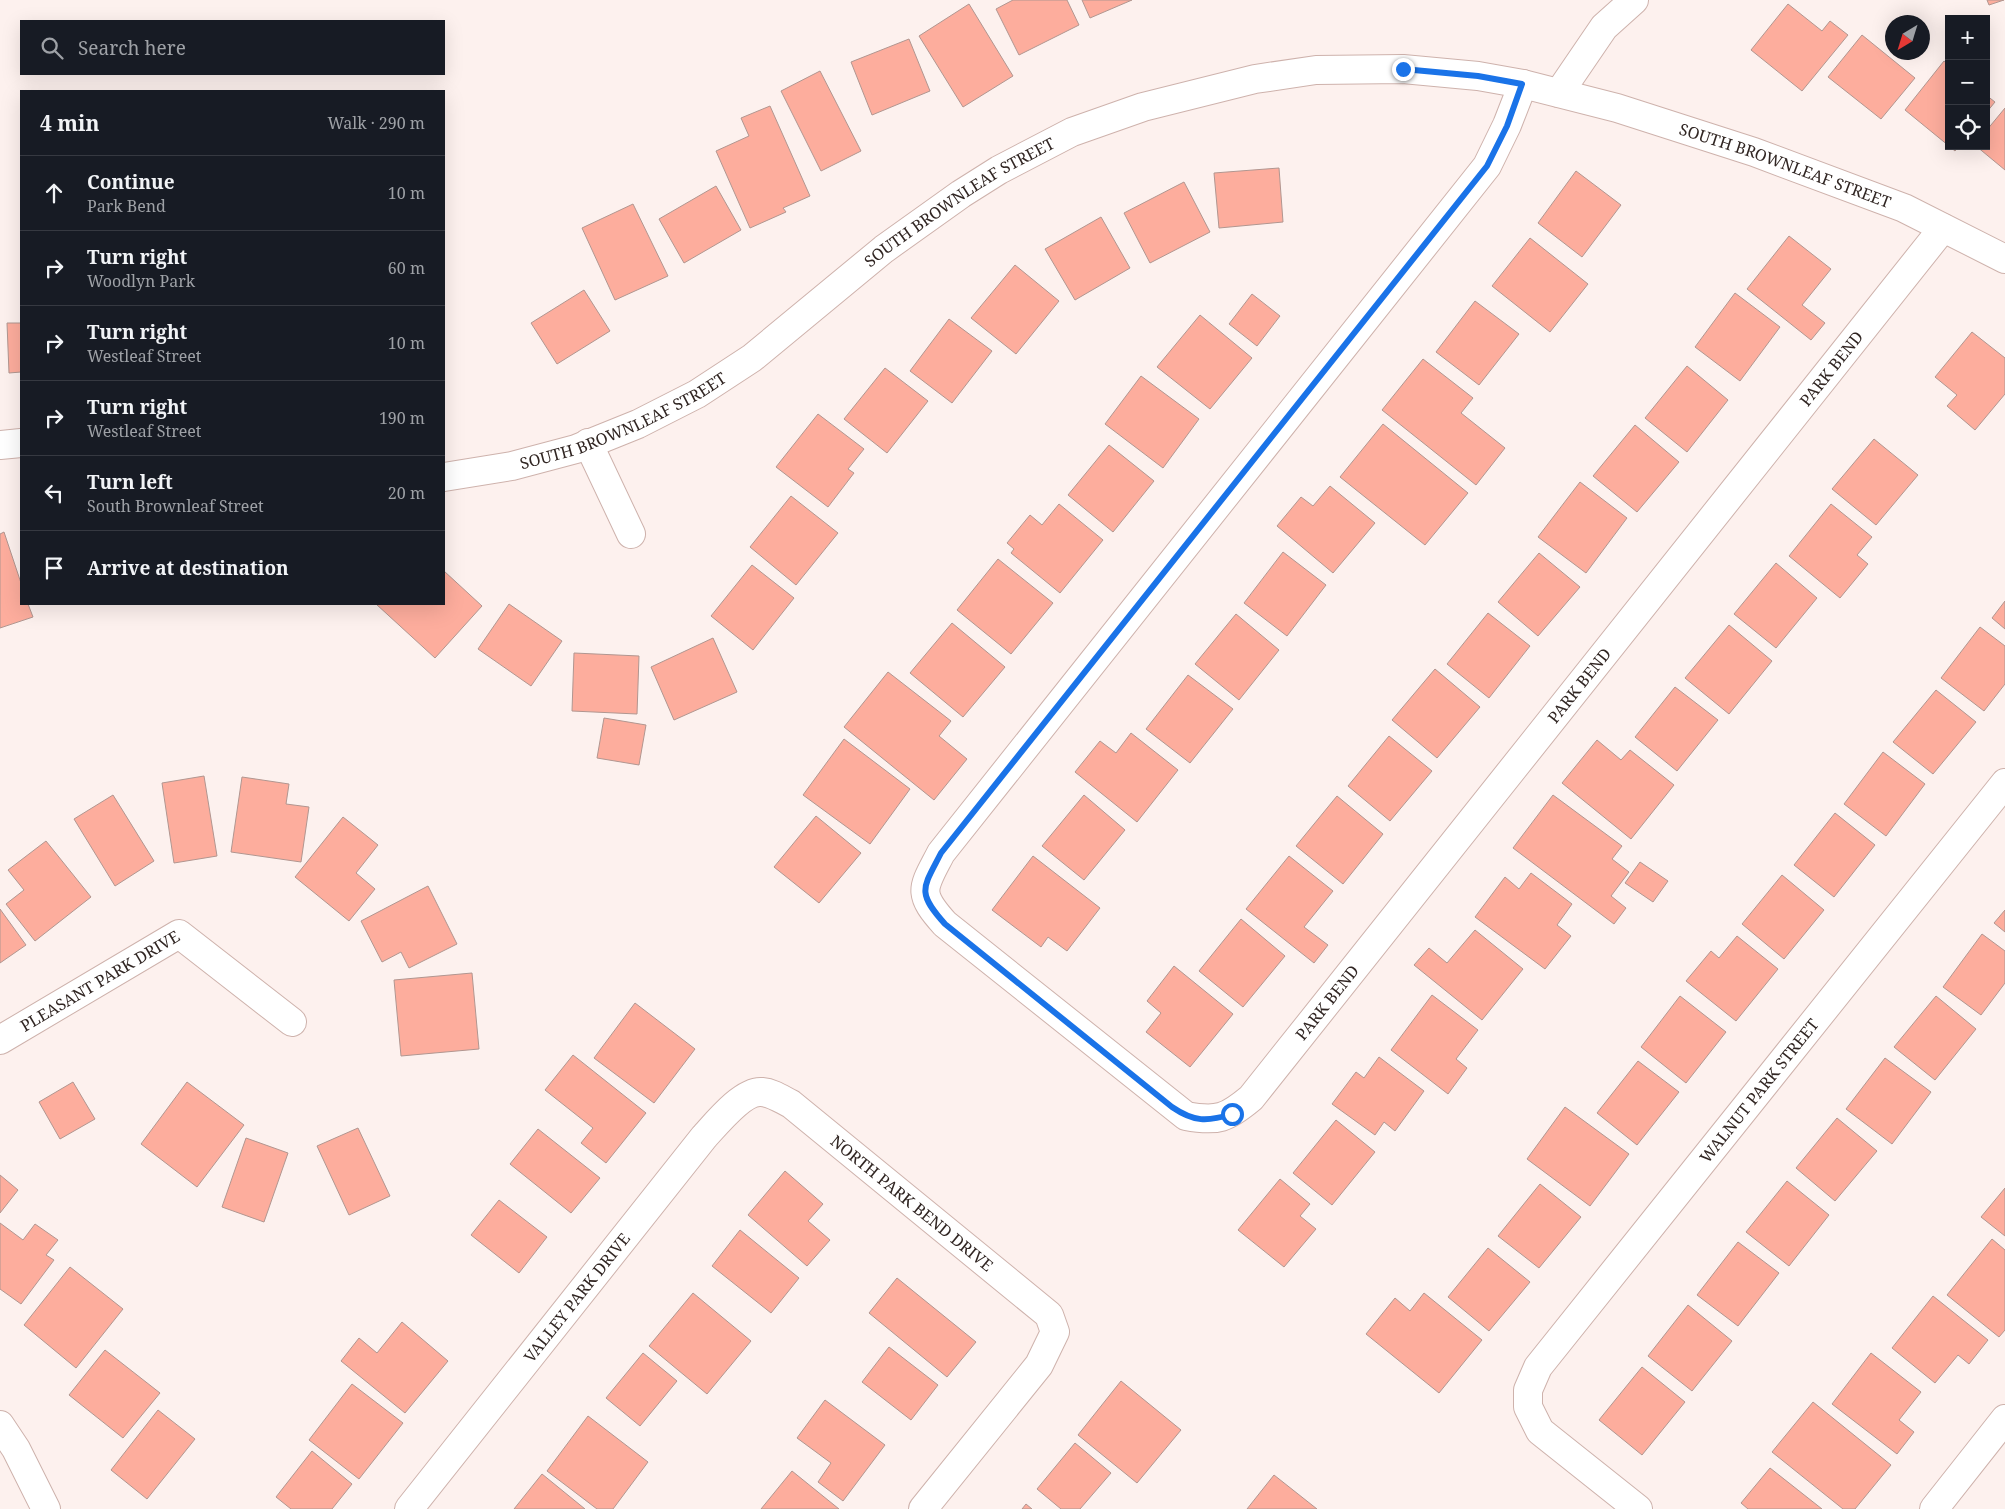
<!DOCTYPE html>
<html lang="en">
<head>
<meta charset="utf-8">
<style>
  body { margin:0; font-family:"Noto Serif",serif; background:#242831; color:#f1f3f6 }
  .controls { position:absolute; right:15px; top:15px; display:grid; overflow:hidden; border-radius:0px; box-shadow:0 5px 20px #0002 }
  .controls button { width:45px; height:45px; display:grid; place-items:center; padding:0; border:0; border-bottom:1px solid #363941; background:#171b24; color:#f1f3f6; font:25px sans-serif }
  .compass { position:absolute; left:1885px; top:15px; width:45px; height:45px; border-radius:50%; background:#171b24; box-shadow:0 5px 20px #0002; rotate:218deg }
  .stop { position:absolute; width:15px; height:15px; margin:-11px; border:4px solid #1a73e8; border-radius:50%; background:#fff }
  .stop.end { background:#1a73e8; border-color:#fff; box-shadow:0 1px 5px #0008 }
  .list { margin:0; padding:0; list-style:none }
  h2 { display:flex; justify-content:space-between; align-items:center; height:65px; margin:0; padding:0 20px; font-size:21px }
  h2 small { font-size:16px; font-weight:400; color:#9ea1a6 }
  .list li { display:grid; grid-template-columns:32px 1fr auto; gap:15px; align-items:center; box-sizing:border-box; height:75px; padding:0 20px; border-top:1px solid #363941 }
  .list b { display:block; font-size:19px; white-space:nowrap }
  .list p { margin:0; font-size:16px; white-space:nowrap; color:#9ea1a6 }
  .list em { font-size:16px; font-style:normal; color:#9ea1a6 }
  .icon { flex:none; width:28px; height:28px; fill:none; stroke:currentColor; stroke-width:2; stroke-linecap:round; stroke-linejoin:round }
  .map { position:relative; flex:none; width:2005px; height:1509px; overflow:hidden }
  .search { position:absolute; background:#171b24; box-shadow:0 5px 20px #0002; left:20px; top:20px; width:425px; height:55px; display:flex; align-items:center; gap:12px; box-sizing:border-box; padding:0 18px; border-radius:0px; color:#9ea1a6; font-size:19px }
  .panel { position:absolute; background:#171b24; box-shadow:0 5px 20px #0002; left:20px; top:90px; width:425px; height:515px; border-radius:0px }
  .map>svg:first-child { display:block }
  .building { fill:#fdad9d; stroke:#b19690 }
  .lines { fill:none; stroke-linecap:round; stroke-linejoin:round }
  .minor-casing { stroke:#ceb2ac; stroke-width:30 }
  .minor { stroke:#fff; stroke-width:28 }
  .route { stroke:#1a73e8; stroke-width:6 }
  .labels { text-anchor:middle; stroke-width:4.5; stroke-linejoin:round; paint-order:stroke }
  .street-label { font-size:16px; fill:#312623; stroke:#fff }
</style>
</head>
<body>
<div class="map">
<svg width="2005" height="1509" viewBox="0 0 2005 1509">
  <rect width="100%" height="100%" fill="#fdf1ee"/>
  <g class="building">
    <path d="M1013,0H1067L1079,25L1019,55L996,9Z"/>
    <path d="M1082,0H1132L1090,18Z"/>
    <path d="M1987,0H2004L1989,5Z"/>
    <path d="M969,4L1013,76L963,107L919,36Z"/>
    <path d="M1788,4L1822,31L1830,21L1848,35L1802,91L1751,50Z"/>
    <path d="M1862,35L1915,78L1881,119L1828,77Z"/>
    <path d="M909,39L930,91L872,115L851,62Z"/>
    <path d="M1944,61L1949,65V146L1905,110Z"/>
    <path d="M820,71L861,151L821,171L781,91Z"/>
    <path d="M1986,95L1995,102L1986,113Z"/>
    <path d="M770,106L810,196L783,208L786,212L750,228L716,151L749,136L741,118Z"/>
    <path d="M2005,108V170L1976,146H1986V131Z"/>
    <path d="M1949,146H1959L1955,151Z"/>
    <path d="M1279,168L1283,222L1219,228L1214,173Z"/>
    <path d="M1576,171L1621,205L1582,257L1538,223Z"/>
    <path d="M1184,182L1210,232L1150,263L1124,213Z"/>
    <path d="M716,186L741,230L684,263L659,219Z"/>
    <path d="M633,204L668,276L615,300L582,228Z"/>
    <path d="M1101,217L1130,268L1075,300L1045,249Z"/>
    <path d="M1789,236L1831,269L1802,305L1825,323L1811,340L1747,289Z"/>
    <path d="M1530,238L1588,284L1550,332L1492,286Z"/>
    <path d="M1015,265L1059,301L1016,354L971,318Z"/>
    <path d="M584,290L610,331L557,364L531,323Z"/>
    <path d="M1735,293L1780,327L1740,381L1695,347Z"/>
    <path d="M1252,294L1280,316L1257,346L1229,324Z"/>
    <path d="M1475,301L1519,334L1479,385L1436,352Z"/>
    <path d="M1200,315L1252,358L1210,409L1157,367Z"/>
    <path d="M949,319L992,351L952,403L910,371Z"/>
    <path d="M7,323H21V372L9,373Z"/>
    <path d="M1972,332L2005,358V394L1975,430L1947,406L1957,395L1935,377Z"/>
    <path d="M1423,359L1473,398L1461,413L1505,448L1476,485L1382,410Z"/>
    <path d="M1687,366L1728,400L1687,452L1645,418Z"/>
    <path d="M885,368L928,401L887,453L844,419Z"/>
    <path d="M1141,376L1199,419L1163,468L1105,424Z"/>
    <path d="M818,414L864,449L848,469L854,473L828,507L776,467Z"/>
    <path d="M1383,424L1468,493L1425,545L1340,477Z"/>
    <path d="M1635,425L1679,462L1637,512L1593,476Z"/>
    <path d="M1874,439L1918,475L1876,525L1832,489Z"/>
    <path d="M1109,445L1154,481L1113,532L1068,495Z"/>
    <path d="M1580,482L1627,518L1586,573L1538,537Z"/>
    <path d="M1330,486L1375,523L1333,573L1277,526L1301,497L1313,506Z"/>
    <path d="M791,496L838,533L796,585L750,547Z"/>
    <path d="M1059,504L1103,540L1060,593L1011,553L1014,549L1007,543L1030,515L1042,525Z"/>
    <path d="M1831,504L1872,537L1857,555L1868,564L1840,598L1789,556Z"/>
    <path d="M4,532L21,583V604H28L33,617L0,628V534Z"/>
    <path d="M1283,552L1326,585L1287,636L1244,603Z"/>
    <path d="M1539,553L1580,587L1538,636L1498,602Z"/>
    <path d="M998,559L1053,603L1011,654L957,610Z"/>
    <path d="M1776,563L1817,598L1776,648L1734,614Z"/>
    <path d="M752,565L794,598L753,650L711,616Z"/>
    <path d="M444,571L482,606L435,658L376,604H444Z"/>
    <path d="M2005,601V629L1992,618Z"/>
    <path d="M509,604L562,641L531,686L478,649Z"/>
    <path d="M1488,613L1530,646L1489,698L1447,664Z"/>
    <path d="M1236,614L1279,650L1239,700L1195,664Z"/>
    <path d="M952,623L1005,667L963,717L910,673Z"/>
    <path d="M1729,625L1772,661L1729,714L1685,678Z"/>
    <path d="M1980,627L2005,646V684L1984,711L1941,678Z"/>
    <path d="M713,638L737,692L674,720L651,667Z"/>
    <path d="M574,653L639,656L637,714L572,711Z"/>
    <path d="M1435,669L1480,707L1437,758L1392,720Z"/>
    <path d="M888,672L951,721L939,736L967,759L934,800L844,727Z"/>
    <path d="M1188,675L1233,709L1190,763L1146,729Z"/>
    <path d="M1675,687L1718,720L1677,771L1635,737Z"/>
    <path d="M1936,690L1976,722L1933,774L1893,742Z"/>
    <path d="M604,718L646,725L639,765L597,758Z"/>
    <path d="M1131,733L1178,770L1137,822L1075,772L1100,741L1116,753Z"/>
    <path d="M1389,736L1432,771L1390,821L1348,786Z"/>
    <path d="M844,739L910,789L870,844L803,795Z"/>
    <path d="M1597,740L1621,760L1630,750L1674,785L1631,839L1562,783Z"/>
    <path d="M1883,752L1925,784L1886,836L1844,804Z"/>
    <path d="M204,776L217,856L174,863L162,783Z"/>
    <path d="M242,777L289,784L286,804L309,807L301,862L231,852Z"/>
    <path d="M113,795L154,861L115,886L74,819Z"/>
    <path d="M1084,795L1125,830L1084,880L1042,846Z"/>
    <path d="M1553,795L1622,846L1612,859L1629,872L1611,896L1626,908L1614,924L1513,848Z"/>
    <path d="M1337,796L1383,834L1343,884L1296,846Z"/>
    <path d="M1835,813L1875,845L1834,897L1794,865Z"/>
    <path d="M816,816L861,853L819,903L774,867Z"/>
    <path d="M343,817L378,845L356,873L375,889L349,921L295,877Z"/>
    <path d="M46,841L91,897L35,941L6,904L24,890L8,870Z"/>
    <path d="M1033,856L1100,908L1067,951L1048,937L1041,947L992,910Z"/>
    <path d="M1289,856L1333,891L1304,927L1328,945L1314,963L1246,909Z"/>
    <path d="M1640,862L1668,881L1653,902L1625,883Z"/>
    <path d="M1531,873L1572,904L1557,925L1571,936L1545,969L1475,917L1505,877L1519,889Z"/>
    <path d="M1782,875L1824,910L1784,959L1742,924Z"/>
    <path d="M428,886L457,944L409,968L401,952L382,962L361,921Z"/>
    <path d="M0,909L26,945L0,963Z"/>
    <path d="M2005,910V932L1994,923Z"/>
    <path d="M1241,919L1285,956L1243,1007L1199,971Z"/>
    <path d="M1475,930L1523,969L1482,1020L1414,965L1429,948L1447,963Z"/>
    <path d="M1982,934L2005,951V983L1981,1015L1943,987Z"/>
    <path d="M1737,936L1778,969L1736,1021L1686,981L1711,951L1719,958Z"/>
    <path d="M1174,966L1233,1014L1190,1067L1146,1032L1161,1013L1147,1001Z"/>
    <path d="M472,973L479,1049L401,1056L394,980Z"/>
    <path d="M1432,995L1478,1030L1456,1059L1467,1068L1448,1094L1391,1050Z"/>
    <path d="M1680,996L1726,1032L1686,1083L1641,1047Z"/>
    <path d="M1936,996L1976,1029L1935,1080L1894,1047Z"/>
    <path d="M635,1003L695,1049L654,1103L594,1058Z"/>
    <path d="M573,1055L646,1113L606,1163L581,1143L593,1128L545,1090Z"/>
    <path d="M1379,1057L1424,1091L1395,1131L1384,1122L1375,1135L1332,1104L1356,1072L1364,1078Z"/>
    <path d="M1885,1058L1931,1092L1892,1144L1846,1109Z"/>
    <path d="M1638,1061L1679,1092L1637,1145L1597,1113Z"/>
    <path d="M73,1082L95,1119L60,1139L39,1102Z"/>
    <path d="M187,1082L244,1125L197,1187L141,1144Z"/>
    <path d="M1565,1107L1629,1154L1590,1206L1527,1159Z"/>
    <path d="M1837,1118L1877,1151L1835,1201L1796,1168Z"/>
    <path d="M1336,1120L1375,1152L1332,1205L1293,1173Z"/>
    <path d="M358,1128L390,1196L349,1215L317,1146Z"/>
    <path d="M538,1129L600,1178L571,1213L510,1164Z"/>
    <path d="M246,1138L288,1153L264,1222L222,1207Z"/>
    <path d="M785,1171L823,1204L808,1221L830,1240L807,1266L748,1215Z"/>
    <path d="M0,1175L18,1190L0,1213Z"/>
    <path d="M1280,1179L1310,1204L1300,1216L1316,1229L1284,1267L1238,1230Z"/>
    <path d="M1787,1181L1829,1215L1789,1266L1746,1232Z"/>
    <path d="M1540,1184L1581,1217L1539,1268L1498,1236Z"/>
    <path d="M2005,1188V1236L1981,1217Z"/>
    <path d="M499,1200L547,1237L519,1273L471,1235Z"/>
    <path d="M0,1223L23,1240L35,1224L58,1240L46,1255L54,1260L21,1304L0,1289Z"/>
    <path d="M740,1230L799,1278L771,1313L712,1266Z"/>
    <path d="M1992,1239L2005,1250V1330L1999,1337L1947,1295Z"/>
    <path d="M1738,1242L1779,1273L1738,1326L1697,1295Z"/>
    <path d="M1488,1248L1530,1282L1489,1331L1448,1297Z"/>
    <path d="M70,1267L123,1309L76,1368L24,1325Z"/>
    <path d="M897,1278L976,1342L947,1377L869,1313Z"/>
    <path d="M693,1293L751,1341L707,1394L649,1346Z"/>
    <path d="M1424,1293L1482,1340L1439,1393L1366,1334L1395,1298L1410,1311Z"/>
    <path d="M1933,1296L1988,1340L1969,1364L1958,1355L1935,1383L1892,1348Z"/>
    <path d="M1688,1305L1732,1341L1692,1391L1648,1356Z"/>
    <path d="M402,1322L448,1361L405,1413L341,1361L359,1338L377,1353Z"/>
    <path d="M889,1347L938,1385L911,1420L862,1382Z"/>
    <path d="M105,1350L160,1393L123,1438L69,1395Z"/>
    <path d="M643,1353L677,1381L640,1426L606,1398Z"/>
    <path d="M1871,1353L1921,1392L1899,1420L1914,1432L1897,1454L1832,1404Z"/>
    <path d="M1642,1367L1685,1402L1642,1455L1599,1420Z"/>
    <path d="M1121,1381L1181,1430L1137,1483L1078,1435Z"/>
    <path d="M352,1384L403,1423L359,1479L309,1440Z"/>
    <path d="M825,1400L885,1445L843,1501L818,1482L831,1463L797,1438Z"/>
    <path d="M1813,1402L1891,1465L1855,1509H1843L1772,1452Z"/>
    <path d="M158,1410L195,1439L147,1499L111,1470Z"/>
    <path d="M588,1416L648,1462L613,1509H597L547,1471Z"/>
    <path d="M1075,1443L1111,1473L1080,1509H1061L1037,1489Z"/>
    <path d="M312,1451L352,1484L332,1509H291L276,1497Z"/>
    <path d="M1770,1468L1822,1509H1748L1741,1503Z"/>
    <path d="M792,1471L839,1509H761Z"/>
    <path d="M542,1474L585,1509H514Z"/>
    <path d="M1274,1475L1317,1509H1247Z"/>
    <path d="M1026,1504L1032,1509H1022Z"/>
  </g>
  <g class="lines">
    <g class="minor-casing">
      <g id="minor">
        <path id="s1" d="M1523,84L1507,125L1487,166L941,853C923,888 916,892 945,924L1186,1116C1218,1122 1227,1118 1251,1098L1943,228"/>
        <path d="M1559,93L1604,27L1634,0"/>
        <path d="M588,443L631,534"/>
        <path d="M0,445L21,443"/>
        <path id="s2" d="M444,477L512,466L576,449L638,424L697,394L752,358L884,249L961,194L999,170L1072,132L1143,107L1255,79L1316,70L1403,69L1478,76L1523,84L1617,108L1754,152L1904,208L2005,259"/>
        <path id="s3" d="M0,1040L179,934L292,1022"/>
        <path d="M0,1425L16,1449L46,1509"/>
        <path id="s4" d="M409,1509L704,1137C716,1124 743,1090 762,1092C773,1093 781,1099 791,1104L1049,1315L1055,1332L1039,1365L923,1509"/>
        <path id="s5" d="M1638,1509L1540,1431L1528,1407V1390L1538,1367L2005,783"/>
        <path d="M1934,1509L2005,1419"/>
      </g>
    </g>
    <use href="#minor" class="minor"/>
  </g>
  <g class="lines">
    <path class="route" d="M1232,1114C1207,1122 1194,1122 1172,1107L945,924C916,892 923,888 941,853L1487,166L1507,126L1522,84L1478,76L1403,69"/>
  </g>
  <g class="labels">
    <g class="street-label">
      <text dy="6" stroke="none"><textPath href="#s2" startOffset="1462">SOUTH BROWNLEAF STREET</textPath></text>
      <text dy="6" stroke="none"><textPath href="#s2" startOffset="594">SOUTH BROWNLEAF STREET</textPath></text>
      <text dy="6" stroke="none"><textPath href="#s1" startOffset="2359">PARK BEND</textPath></text>
      <text dy="6" stroke="none"><textPath href="#s2" startOffset="189">SOUTH BROWNLEAF STREET</textPath></text>
      <text dy="6" stroke="none"><textPath href="#s1" startOffset="1954">PARK BEND</textPath></text>
      <text dy="6" stroke="none"><textPath href="#s3" startOffset="116">PLEASANT PARK DRIVE</textPath></text>
      <text dy="6" stroke="none"><textPath href="#s1" startOffset="1549">PARK BEND</textPath></text>
      <text dy="6" stroke="none"><textPath href="#s5" startOffset="548">WALNUT PARK STREET</textPath></text>
      <text dy="6" stroke="none"><textPath href="#s4" startOffset="738">NORTH PARK BEND DRIVE</textPath></text>
      <text dy="6" stroke="none"><textPath href="#s4" startOffset="270">VALLEY PARK DRIVE</textPath></text>
    </g>
  </g>
</svg>
<div class="controls">
<button>+</button>
<button>−</button>
<button><svg class="icon" aria-label="locate" viewBox="0 0 24 24"><circle cx="12" cy="12" r="6"/><path d="M12 2v4M12 18v4M2 12h4M18 12h4"/></svg></button>
</div>
<svg class="compass" viewBox="-18 -18 36 36"><path d="M0-13l5 13h-10z" fill="#e53935"/><path d="M0 13l5-13h-10z" fill="#9ea1a6"/></svg>
<div class="stop" style="left:1232px;top:1114px"></div>
<div class="stop end" style="left:1403px;top:69px"></div>
<div class="search"><svg class="icon" aria-label="search" viewBox="0 0 24 24"><circle cx="10" cy="10" r="6"/><path d="M15 15l6 6"/></svg>Search here</div>
<section class="panel">
<h2>4 min<small>Walk · 290 m</small></h2>
<ul class="list">
<li><svg class="icon" aria-label="ahead" viewBox="0 0 24 24"><path d="M12 20V5M6 11l6-6 6 6"/></svg><div><b>Continue</b><p>Park Bend</p></div><em>10 m</em></li>
<li><svg class="icon" aria-label="right" viewBox="0 0 24 24"><path d="M7 20v-9h11M14 6l5 5-5 5"/></svg><div><b>Turn right</b><p>Woodlyn Park</p></div><em>60 m</em></li>
<li><svg class="icon" aria-label="right" viewBox="0 0 24 24"><path d="M7 20v-9h11M14 6l5 5-5 5"/></svg><div><b>Turn right</b><p>Westleaf Street</p></div><em>10 m</em></li>
<li><svg class="icon" aria-label="right" viewBox="0 0 24 24"><path d="M7 20v-9h11M14 6l5 5-5 5"/></svg><div><b>Turn right</b><p>Westleaf Street</p></div><em>190 m</em></li>
<li><svg class="icon" aria-label="left" viewBox="0 0 24 24"><path d="M17 20v-9H6M10 6l-5 5 5 5"/></svg><div><b>Turn left</b><p>South Brownleaf Street</p></div><em>20 m</em></li>
<li><svg class="icon" aria-label="arrive" viewBox="0 0 24 24"><path d="M6 21V4h12l-3 4 3 4H6"/></svg><div><b>Arrive at destination</b></div></li>
</ul>
</section>
</div>
</body>
</html>
